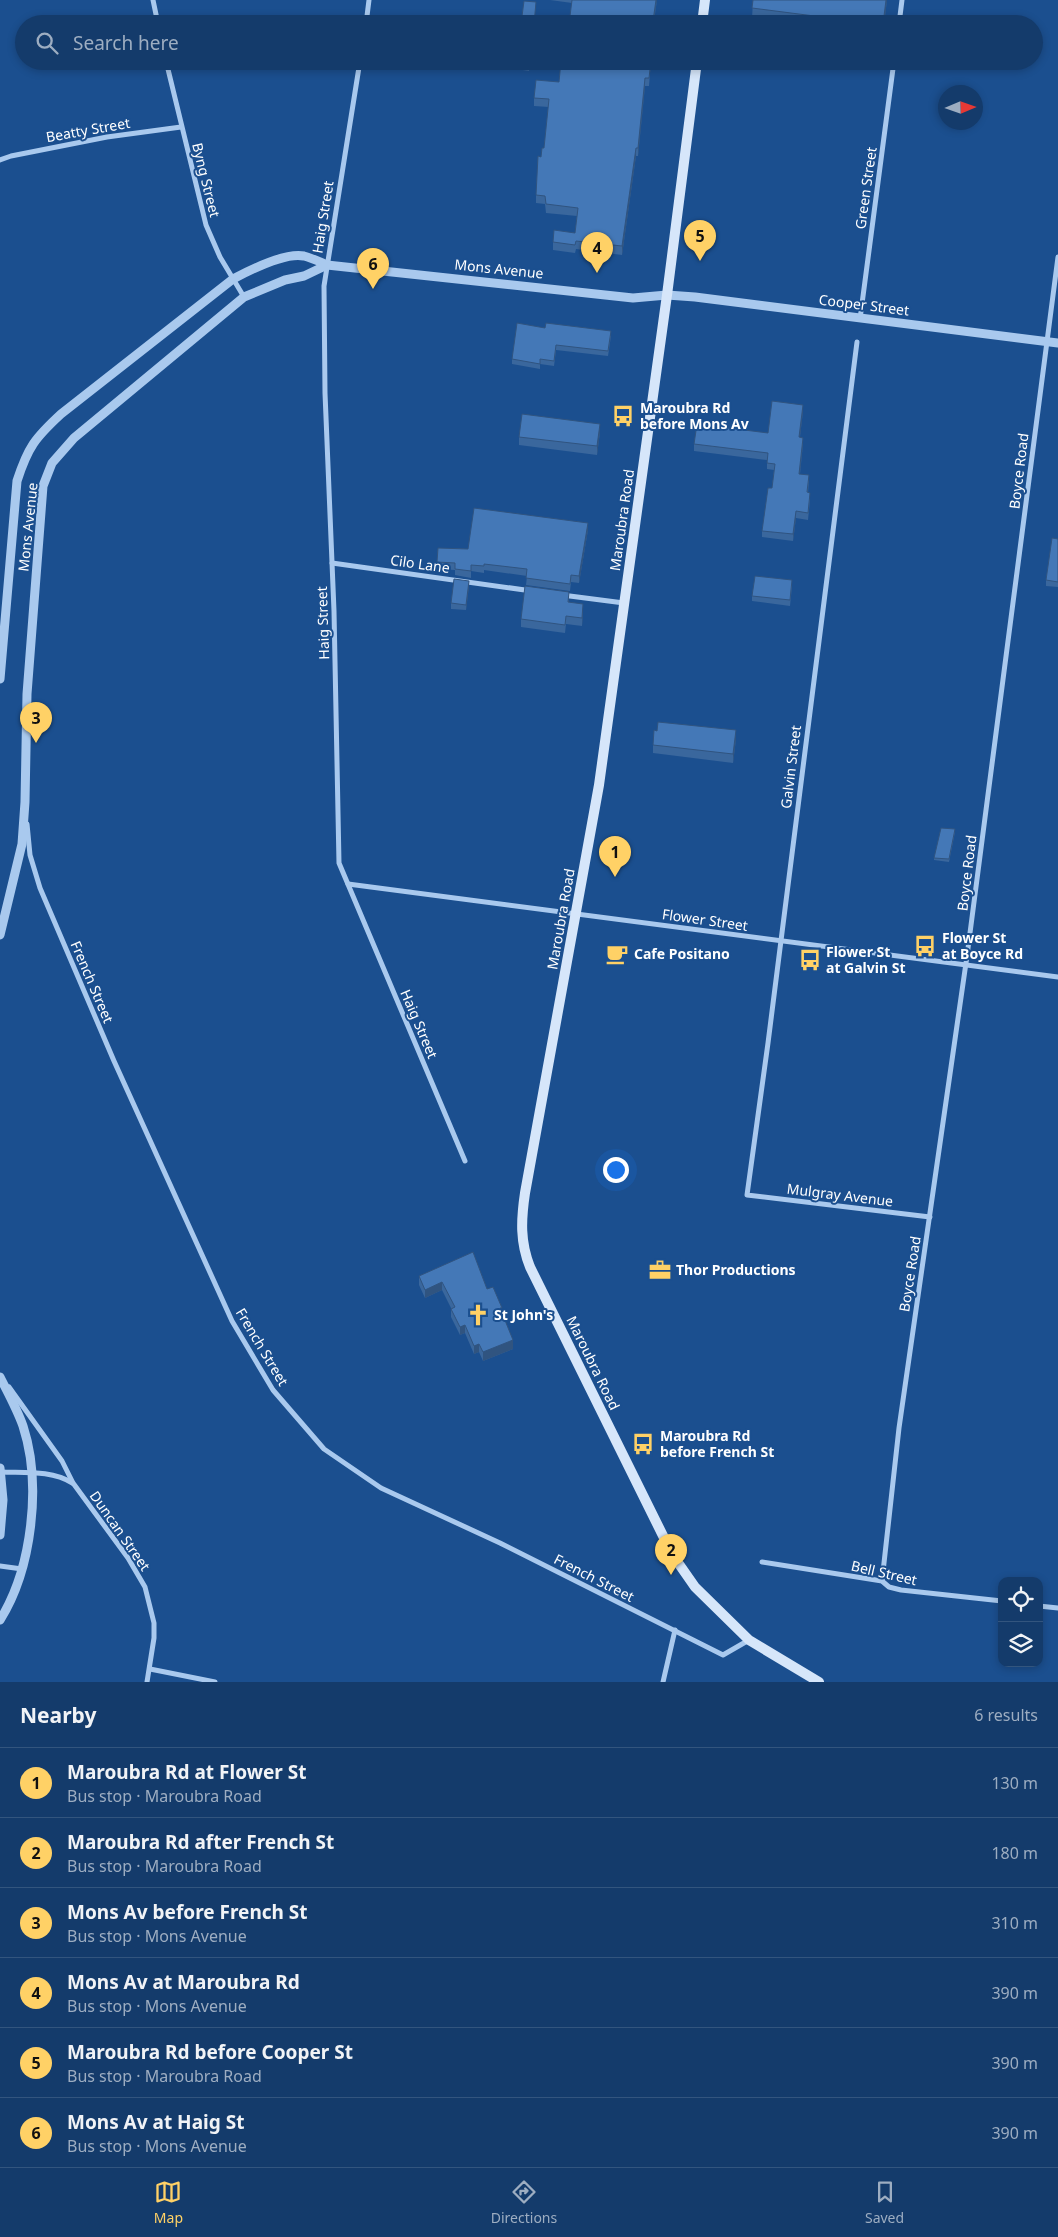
<!DOCTYPE html>
<html lang="en">
<head>
<meta charset="utf-8">
<style>
  body { margin:0; font-family:"Noto Sans",sans-serif; background:#1d4271; color:#f1f3f6 }
  .controls { position:absolute; right:15px; bottom:15px; display:grid; overflow:hidden; border-radius:10px; box-shadow:0 2px 8px #0003 }
  .controls button { width:45px; height:45px; display:grid; place-items:center; padding:0; border:0; border-bottom:1px solid #33557e; background:#143b6b; color:#f1f3f6; font:25px sans-serif }
  .compass { position:absolute; left:938px; top:85px; width:45px; height:45px; border-radius:50%; background:#143b6b; box-shadow:0 2px 8px #0003; rotate:88deg }
  .you { position:absolute; left:615px; top:1169px; width:18px; height:18px; margin:-12px; border:4px solid #fff; border-radius:50%; background:#1a73e8; box-shadow:0 0 0 8px #1a73e833 }
  .badge { display:grid; place-items:center; width:32px; height:32px; border-radius:50%; background:#ffd166; color:#111; font-size:16px; font-weight:700 }
  .pin { position:absolute; translate:-50% -41px; filter:drop-shadow(0 1px 2px #0008) }
  .pin::after { content:''; position:absolute; top:26px; width:18px; height:15px; background:inherit; clip-path:polygon(0 0,100% 0,50% 100%) }
  .list { margin:0; padding:0; list-style:none }
  h2 { display:flex; justify-content:space-between; align-items:center; height:65px; margin:0; padding:0 20px; font-size:21px }
  h2 small { font-size:16px; font-weight:400; color:#9dadc1 }
  .list li { display:grid; grid-template-columns:32px 1fr auto; gap:15px; align-items:center; box-sizing:border-box; height:70px; padding:0 20px; border-top:1px solid #33557e }
  .list b { display:block; font-size:19px; white-space:nowrap }
  .list p { margin:0; font-size:16px; white-space:nowrap; color:#9dadc1 }
  .list em { font-size:16px; font-style:normal; color:#9dadc1 }
  .icon { flex:none; width:28px; height:28px; fill:none; stroke:currentColor; stroke-width:2; stroke-linecap:round; stroke-linejoin:round }
  .map { position:relative; flex:none; width:1058px; height:1682px; overflow:hidden }
  .search { position:absolute; background:#143b6b; box-shadow:0 2px 8px #0003; left:15px; right:15px; top:15px; height:55px; display:flex; align-items:center; gap:12px; box-sizing:border-box; padding:0 18px; border-radius:28px; color:#9dadc1; font-size:19px }
  .sheet { height:485px; background:#143b6b }
  nav { display:flex; justify-content:space-around; align-items:center; box-sizing:border-box; height:70px; border-top:1px solid #33557e; background:#143b6b; font-size:14px; color:#9dadc1 }
  nav a { display:grid; justify-items:center; gap:2px }
  nav .on { color:#ffd166 }
  .map>svg:first-child { display:block }
  .lines { fill:none; stroke-linecap:round; stroke-linejoin:round }
  .minor { stroke:#a9c9ee; stroke-width:5 }
  .tertiary { stroke:#a9c9ee; stroke-width:9 }
  .secondary { stroke:#d6e6fa; stroke-width:10 }
  .wall { fill:#3a679d }
  .shaded-wall { fill:#305480 }
  .building { fill:#4478b7; stroke:#305480 }
  .labels { text-anchor:middle; stroke-width:4; stroke-linejoin:round; paint-order:stroke }
  .street-label { font-size:14px; fill:#fff; stroke:#1b4f8f }
  .poi-label { font-size:14px; font-weight:bold; fill:#fff; stroke:#1b4f8f; text-anchor:start }
</style>
</head>
<body>
<div class="map">
<svg width="1058" height="1682" viewBox="0 0 1058 1682">
  <rect width="100%" height="100%" fill="#1b4f8f"/>
  <g class="lines">
    <g class="minor">
      <path d="M153,0L158,24"/>
      <path d="M366,24L369,0"/>
      <path d="M899,24L902,0"/>
      <path d="M166,61L206,225L220,257L244,297"/>
      <path d="M360,61L324,286L325,393L334,611L339,863L465,1161"/>
      <path d="M0,160L11,156L107,137L181,127"/>
      <path d="M860,319L894,61"/>
      <path d="M857,342L768,1043L747,1195L930,1217"/>
      <path d="M332,563L532,591"/>
      <path d="M562,595L624,603"/>
      <path d="M27,824L30,855L40,888L114,1061L232,1321L273,1390L324,1449L381,1488L500,1543L723,1655L749,1640"/>
      <path d="M348,884L1058,977"/>
      <path d="M9,1387L62,1461L73,1483L128,1558L145,1587L154,1623V1638L147,1682"/>
      <path d="M1,1472C24,1473 52,1470 72,1483"/>
      <path d="M762,1562L882,1581L889,1587L901,1590L1002,1601"/>
      <path d="M0,1566L22,1569"/>
      <path d="M882,1581L899,1428L967,956L1058,257"/>
      <path d="M1039,1606L1058,1608"/>
      <path d="M150,1669L215,1682"/>
      <path d="M663,1682L675,1630"/>
    </g>
    <g class="tertiary">
      <path d="M0,679L17,481C28,447 35,438 61,414L233,279C250,270 285,252 304,256C312,258 320,262 327,265L633,298L667,295L695,297L1058,343"/>
      <path d="M0,935L22,844L25,802L27,694L43,486L52,463L74,438L244,297L285,280L304,276L327,265"/>
      <path d="M0,1377C8,1393 17,1409 23,1426C42,1484 32,1569 0,1620"/>
      <path d="M0,1468L3,1500L0,1535"/>
    </g>
    <g class="secondary">
      <path d="M702,24L705,0"/>
      <path d="M697,61L667,295L599,785L525,1193C521,1220 520,1242 530,1267L672,1554L695,1587L749,1640L819,1682"/>
    </g>
  </g>
  <g class="wall">
    <path d="M550,0H657L654,21L572,3Z"/>
    <path d="M753,0H887L884,24H790L752,19Z"/>
    <path d="M517,61H530L529,71L516,69Z"/>
    <path d="M651,61L649,86H645L638,156H636L622,255L576,249L575,253L553,250V242L575,233L577,216L546,213L545,204L536,203V195L541,157L544,148L549,107L534,106V98L559,82Z"/>
    <path d="M545,328L611,336L608,356L556,350L554,366L540,364V369L512,364V359Z"/>
    <path d="M803,411L800,437L803,444L800,474L809,481L808,493L810,500L808,520L796,518L793,541L762,537V531L772,488L774,470L767,469V460L694,451V444L768,433Z"/>
    <path d="M600,432L597,455L519,445V437Z"/>
    <path d="M588,530L579,583L571,582L570,591L526,585L527,576L484,570V573L471,571V578L455,575V570L437,569L438,548L468,549Z"/>
    <path d="M1058,539V587L1046,586V580Z"/>
    <path d="M469,586L466,610L451,609V603Z"/>
    <path d="M792,586L790,606L752,601V596Z"/>
    <path d="M569,600V602L583,613L582,626L566,624L565,633L521,627V619Z"/>
    <path d="M657,731L736,739L733,763L653,753V745Z"/>
    <path d="M955,832L949,862L934,860V858Z"/>
    <path d="M419,1276L487,1289L502,1314L513,1349L483,1361L479,1352L474,1354L465,1333L460,1335L451,1317V1308L442,1290L425,1298L419,1285Z"/>
  </g>
  <g class="shaded-wall">
    <path d="M656,0H657L653,24Z"/>
    <path d="M886,0H887L884,24H883Z"/>
    <path d="M645,78V86L638,156V148Z"/>
    <path d="M636,148V156L622,255V246Z"/>
    <path d="M803,405V411L799,444V437Z"/>
    <path d="M600,424V432L597,455V446Z"/>
    <path d="M803,438V444L799,480V474Z"/>
    <path d="M796,511V518L793,541V534Z"/>
    <path d="M588,523V530L579,583V576Z"/>
    <path d="M469,581V586L466,610V605Z"/>
    <path d="M583,604V613L582,626V618Z"/>
    <path d="M736,730V739L733,763V754Z"/>
    <path d="M442,1282V1290L425,1298V1290Z"/>
    <path d="M465,1325V1333L460,1335V1327Z"/>
    <path d="M513,1340V1349L483,1361V1352Z"/>
    <path d="M479,1344V1352L474,1354V1346Z"/>
  </g>
  <g class="building">
    <path d="M572,0H656L653,21H658V24H569Z"/>
    <path d="M753,0H886L883,24H828L821,23L822,17L752,8Z"/>
    <path d="M524,1L536,2L534,24H521Z"/>
    <path d="M517,61H530L529,65L516,64Z"/>
    <path d="M561,61H651L649,78H645L638,148H636L622,246L576,241L575,245L553,242L554,230L575,233L578,208L546,204L545,196L536,195L538,156L541,157L542,148H544L549,99L534,98L536,80L559,82Z"/>
    <path d="M517,323L545,328L546,323L611,331L608,351L556,345L554,361L540,359V364L512,359Z"/>
    <path d="M772,401L803,405L799,437L803,438L799,474L809,475L807,492L810,493L808,513L796,511L793,534L762,531L768,488H772L775,464L767,463L768,453L694,444L697,424L768,433Z"/>
    <path d="M522,414L600,424L597,446L519,437Z"/>
    <path d="M474,508L588,523L579,576L571,575L570,584L526,578L527,569L484,564V566L471,565V571L455,569V563L437,562L438,548L468,549Z"/>
    <path d="M1052,538L1058,539V582L1046,580Z"/>
    <path d="M755,576L792,580L790,600L752,596Z"/>
    <path d="M454,579L469,581L466,605L451,603Z"/>
    <path d="M525,586L569,592L568,602L583,604L582,618L566,616L565,625L521,619Z"/>
    <path d="M658,722L736,730L733,754L653,745L654,730L657,731Z"/>
    <path d="M941,828L955,829L949,859L934,858Z"/>
    <path d="M473,1252L487,1289L493,1287L502,1308H500L513,1340L483,1352L479,1344L474,1346L465,1325L460,1327L451,1309L455,1307L442,1282L425,1290L419,1276Z"/>
  </g>
  <defs>
    <g id="bus-bare" transform="scale(1.725)"><path d="M-5-6H5V4H4V6H2V4H-2V6H-4V4H-5ZM-3.5-4V0h7V-4ZM-3.5 1.2v1.5H-2V1.2ZM2 1.2v1.5H3.5V1.2Z" fill="#ffd166" stroke="#1b4f8f" stroke-width="2.5" paint-order="stroke"/></g>
    <g id="cafe-bare" transform="scale(1.725)"><path d="M-5.5-4.5H6V0H3Q3 3.5 0 3.5H-2.5Q-5.5 3.5-5.5 0ZM3-3.2v2h1.7v-2ZM-6 4.5H4V6H-6Z" fill="#ffd166" stroke="#1b4f8f" stroke-width="2.5" paint-order="stroke"/></g>
    <g id="office-bare" transform="scale(1.725)"><path d="M-6-3h4V-5.5h4V-3h4V5H-6ZM-1-4.5V-3h2v-1.5ZM-6 0V1H6V0Z" fill="#ffd166" stroke="#1b4f8f" stroke-width="2.5" paint-order="stroke"/></g>
    <g id="church-bare" transform="scale(1.725)"><path d="M-1.2-6h2.4v3.5h3.3v2.4h-3.3V6h-2.4V-.1h-3.3v-2.4h3.3Z" fill="#ffd166" stroke="#1b4f8f" stroke-width="2.5" paint-order="stroke"/></g>
  </defs>
  <g fill-rule="evenodd">
    <use href="#bus-bare" x="623" y="416"/>
    <use href="#bus-bare" x="925" y="946"/>
    <use href="#cafe-bare" x="617" y="954"/>
    <use href="#bus-bare" x="810" y="960"/>
    <use href="#office-bare" x="660" y="1270"/>
    <use href="#church-bare" x="478" y="1315"/>
    <use href="#bus-bare" x="643" y="1444"/>
  </g>
  <g class="labels">
    <g class="street-label">
      <text transform="translate(88 130) rotate(-10)" y="5">Beatty Street</text>
      <text transform="translate(206 180) rotate(76)" y="5">Byng Street</text>
      <text transform="translate(866 188) rotate(-82)" y="5">Green Street</text>
      <text transform="translate(323 217) rotate(-81)" y="5">Haig Street</text>
      <text transform="translate(499 269) rotate(6)" y="5">Mons Avenue</text>
      <text transform="translate(864 305) rotate(7)" y="5">Cooper Street</text>
      <text transform="translate(1019 471) rotate(-83)" y="5">Boyce Road</text>
      <text transform="translate(622 520) rotate(-82)" y="5">Maroubra Road</text>
      <text transform="translate(28 527) rotate(-84)" y="5">Mons Avenue</text>
      <text transform="translate(420 564) rotate(8)" y="5">Cilo Lane</text>
      <text transform="translate(323 623) rotate(-92)" y="5">Haig Street</text>
      <text transform="translate(791 767) rotate(-83)" y="5">Galvin Street</text>
      <text transform="translate(967 873) rotate(-83)" y="5">Boyce Road</text>
      <text transform="translate(561 919) rotate(-80)" y="5">Maroubra Road</text>
      <text transform="translate(705 920) rotate(8)" y="5">Flower Street</text>
      <text transform="translate(92 982) rotate(67)" y="5">French Street</text>
      <text transform="translate(419 1024) rotate(67)" y="5">Haig Street</text>
      <text transform="translate(840 1195) rotate(7)" y="5">Mulgray Avenue</text>
      <text transform="translate(910 1274) rotate(-81)" y="5">Boyce Road</text>
      <text transform="translate(262 1347) rotate(59)" y="5">French Street</text>
      <text transform="translate(593 1363) rotate(64)" y="5">Maroubra Road</text>
      <text transform="translate(120 1531) rotate(55)" y="5">Duncan Street</text>
      <text transform="translate(884 1573) rotate(13)" y="5">Bell Street</text>
      <text transform="translate(594 1578) rotate(27)" y="5">French Street</text>
    </g>
    <g class="poi-label">
      <text x="640" y="413">Maroubra Rd<tspan x="640" dy="16">before Mons Av</tspan></text>
      <text x="942" y="943">Flower St<tspan x="942" dy="16">at Boyce Rd</tspan></text>
      <text x="826" y="957">Flower St<tspan x="826" dy="16">at Galvin St</tspan></text>
      <text x="634" y="959">Cafe Positano</text>
      <text x="676" y="1275">Thor Productions</text>
      <text x="494" y="1320">St John's</text>
      <text x="660" y="1441">Maroubra Rd<tspan x="660" dy="16">before French St</tspan></text>
    </g>
  </g>
</svg>
<div class="controls">
<button><svg class="icon" aria-label="locate" viewBox="0 0 24 24"><circle cx="12" cy="12" r="6"/><path d="M12 2v4M12 18v4M2 12h4M18 12h4"/></svg></button>
<button><svg class="icon" aria-label="layers" viewBox="0 0 24 24"><path d="M12 4l9 5-9 5-9-5zM3 14l9 5 9-5"/></svg></button>
</div>
<svg class="compass" viewBox="-18 -18 36 36"><path d="M0-13l5 13h-10z" fill="#e53935"/><path d="M0 13l5-13h-10z" fill="#9dadc1"/></svg>
<div class="you"></div>
<div class="pin badge" style="left:615px;top:877px">1</div>
<div class="pin badge" style="left:671px;top:1575px">2</div>
<div class="pin badge" style="left:36px;top:743px">3</div>
<div class="pin badge" style="left:597px;top:273px">4</div>
<div class="pin badge" style="left:700px;top:261px">5</div>
<div class="pin badge" style="left:373px;top:289px">6</div>
<div class="search"><svg class="icon" aria-label="search" viewBox="0 0 24 24"><circle cx="10" cy="10" r="6"/><path d="M15 15l6 6"/></svg>Search here</div>
</div>
<section class="sheet">
<h2>Nearby<small>6 results</small></h2>
<ul class="list">
<li><span class="badge">1</span><div><b>Maroubra Rd at Flower St</b><p>Bus stop · Maroubra Road</p></div><em>130 m</em></li>
<li><span class="badge">2</span><div><b>Maroubra Rd after French St</b><p>Bus stop · Maroubra Road</p></div><em>180 m</em></li>
<li><span class="badge">3</span><div><b>Mons Av before French St</b><p>Bus stop · Mons Avenue</p></div><em>310 m</em></li>
<li><span class="badge">4</span><div><b>Mons Av at Maroubra Rd</b><p>Bus stop · Mons Avenue</p></div><em>390 m</em></li>
<li><span class="badge">5</span><div><b>Maroubra Rd before Cooper St</b><p>Bus stop · Maroubra Road</p></div><em>390 m</em></li>
<li><span class="badge">6</span><div><b>Mons Av at Haig St</b><p>Bus stop · Mons Avenue</p></div><em>390 m</em></li>
</ul>
</section>
<nav>
<a class="on"><svg class="icon" aria-label="map" viewBox="0 0 24 24"><path d="M3 6l6-2 6 2 6-2v14l-6 2-6-2-6 2zM9 4v14M15 6v14"/></svg>Map</a>
<a><svg class="icon" aria-label="directions" viewBox="0 0 24 24"><path d="M12 3l9 9-9 9-9-9zM9 14v-3h6M13 9l2 2-2 2"/></svg>Directions</a>
<a><svg class="icon" aria-label="saved" viewBox="0 0 24 24"><path d="M7 4h10v16l-5-4-5 4z"/></svg>Saved</a>
</nav>
</body>
</html>
